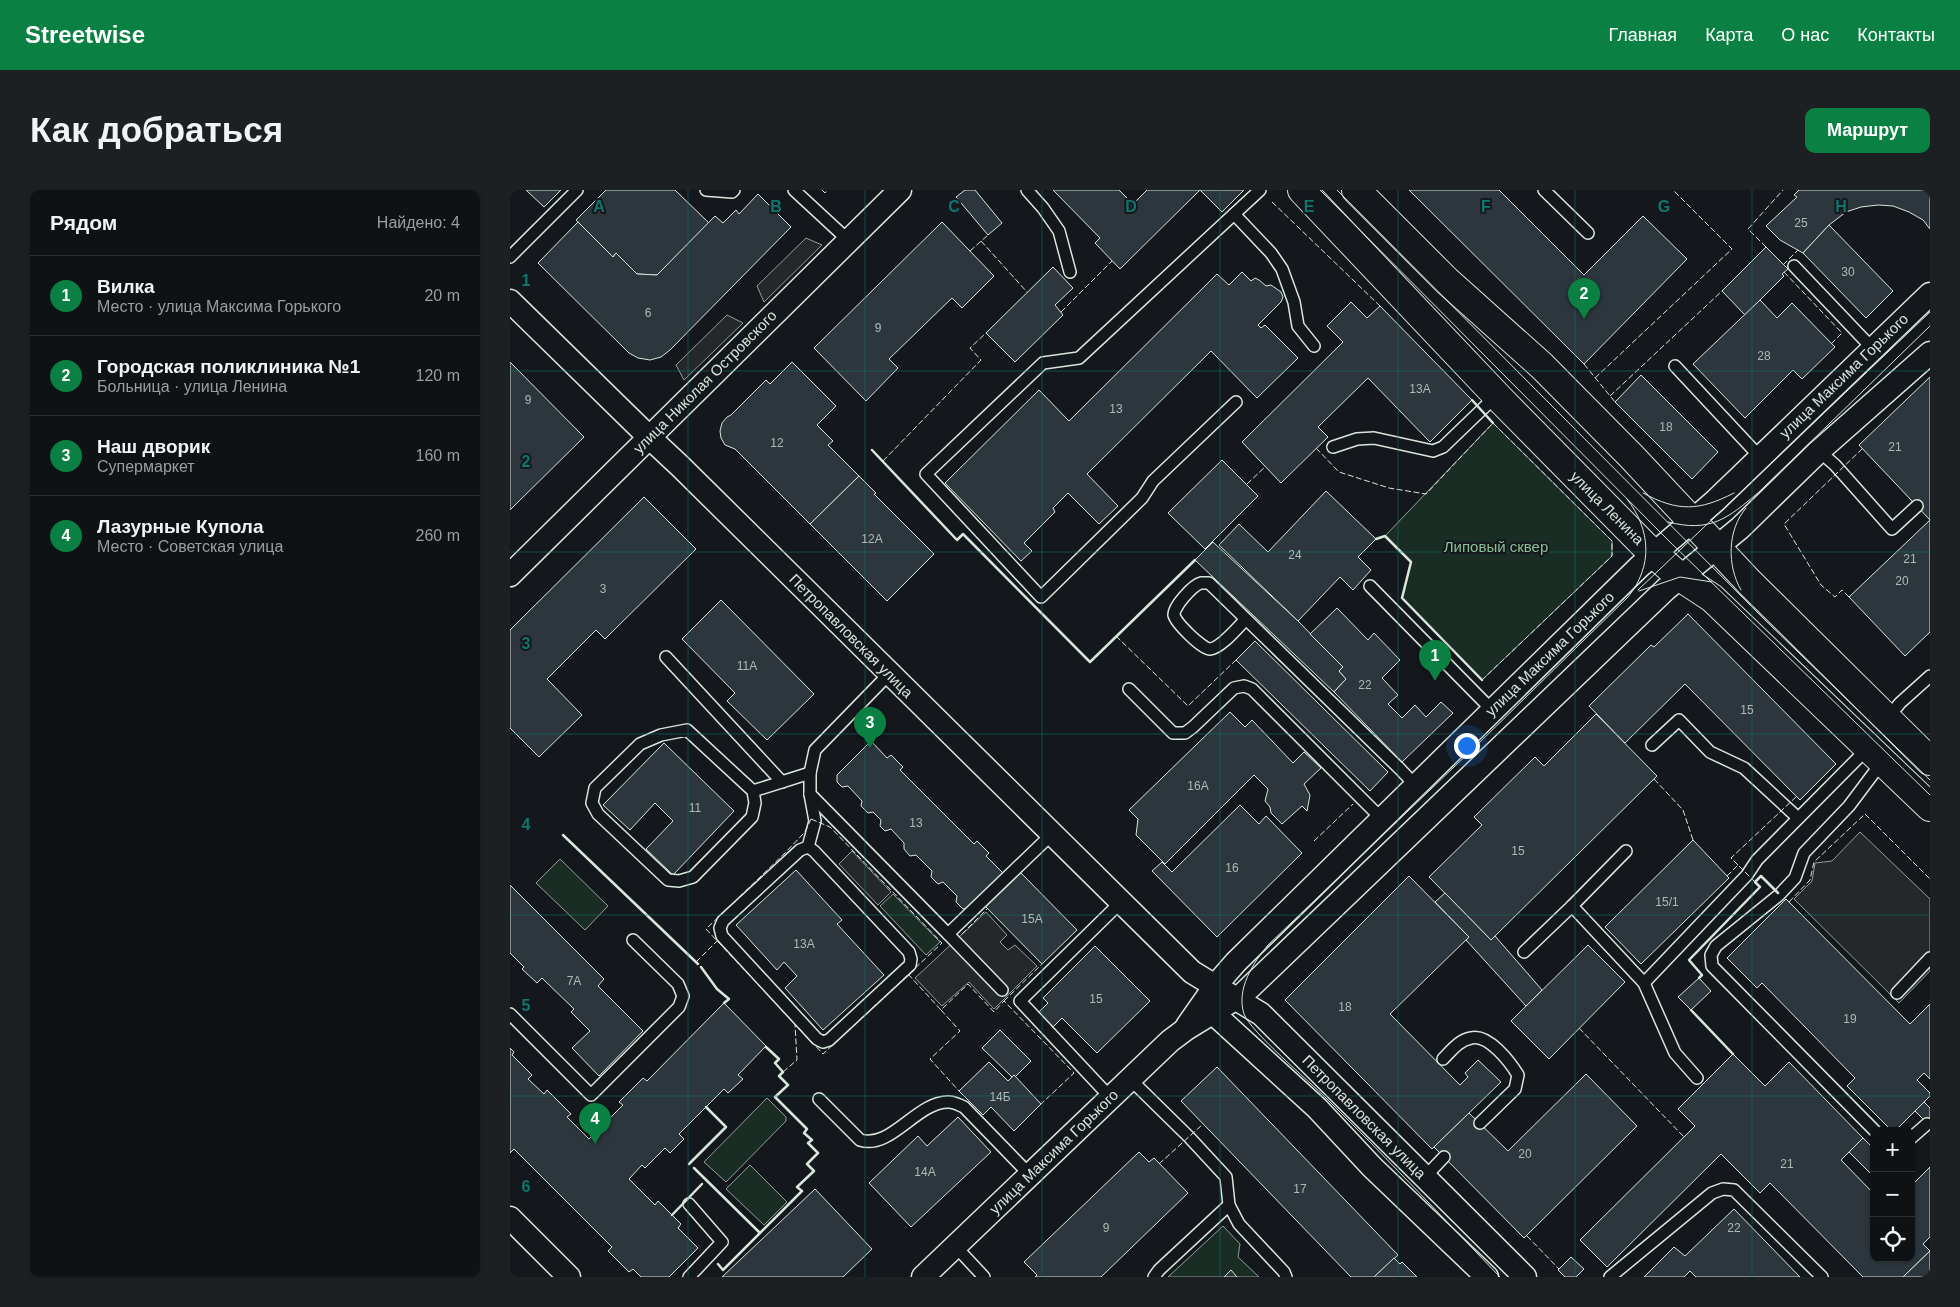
<!DOCTYPE html>
<html lang="ru">
<head>
<meta charset="utf-8">
<style>
  body { margin:0; font-family:Arial,sans-serif; background:#1d2022; color:#f1f3f6 }
  .controls { position:absolute; right:15px; bottom:15px; display:grid; overflow:hidden; border-radius:10px; box-shadow:0 1px 4px #0004 }
  .controls button { width:45px; height:45px; display:grid; place-items:center; padding:0; border:0; border-bottom:1px solid #2f3234; background:#0f1215; color:#f1f3f6; font:25px sans-serif }
  .you { position:absolute; left:956px; top:555px; width:18px; height:18px; margin:-12px; border:4px solid #fff; border-radius:50%; background:#1a73e8; box-shadow:0 0 0 8px #1a73e833 }
  .badge { display:grid; place-items:center; width:32px; height:32px; border-radius:50%; background:#0b8043; color:#fff; font-size:16px; font-weight:700 }
  .pin { position:absolute; translate:-50% -41px; filter:drop-shadow(0 1px 2px #0008) }
  .pin::after { content:''; position:absolute; top:26px; width:18px; height:15px; background:inherit; clip-path:polygon(0 0,100% 0,50% 100%) }
  .list { margin:0; padding:0; list-style:none }
  h2 { display:flex; justify-content:space-between; align-items:center; height:65px; margin:0; padding:0 20px; font-size:21px }
  h2 small { font-size:16px; font-weight:400; color:#9b9ea0 }
  .list li { display:grid; grid-template-columns:32px 1fr auto; gap:15px; align-items:center; box-sizing:border-box; height:80px; padding:0 20px; border-top:1px solid #2f3234 }
  .list b { display:block; font-size:19px; white-space:nowrap }
  .list p { margin:0; font-size:16px; white-space:nowrap; color:#9b9ea0 }
  .list em { font-size:16px; font-style:normal; color:#9b9ea0 }
  .icon { flex:none; width:28px; height:28px; fill:none; stroke:currentColor; stroke-width:2; stroke-linecap:round; stroke-linejoin:round }
  .map { position:relative; flex:none; width:1420px; height:1087px; overflow:hidden; border-radius:10px }
  header { display:flex; align-items:center; gap:30px; box-sizing:border-box; height:70px; padding:0 25px; background:#0b8043; color:#fff }
  header strong { font-size:24px }
  nav { display:flex; gap:28px; margin-inline-start:auto; font-size:18px }
  .intro { display:flex; align-items:center; justify-content:space-between; box-sizing:border-box; height:120px; padding:0 30px }
  h1 { margin:0; font-size:35px }
  .button { padding:12px 22px; border-radius:10px; background:#0b8043; color:#fff; font-size:18px; font-weight:700 }
  main { display:flex; gap:30px; padding:0 30px }
  aside { flex:1; background:#0f1215; border-radius:10px; box-shadow:0 1px 4px #0004 }
  .map>svg:first-child { display:block }
  .green { fill:#1a2d24; stroke:#939e99 }
  .parking { fill:#24282b; stroke:#939e99 }
  .building { fill:#2c363c; stroke:#d8e6dc }
  .lines { fill:none; stroke-linecap:round; stroke-linejoin:round }
  .service-casing { stroke:#d8e6dc; stroke-width:14 }
  .minor-casing { stroke:#d8e6dc; stroke-width:25 }
  .secondary-casing { stroke:#d8e6dc; stroke-width:30 }
  .primary-casing { stroke:#d8e6dc; stroke-width:30 }
  .service { stroke:#14181c; stroke-width:11 }
  .minor { stroke:#14181c; stroke-width:22 }
  .secondary { stroke:#14181c; stroke-width:28 }
  .primary { stroke:#14181c; stroke-width:28 }
  .tram { stroke:#d8e6dc; stroke-width:1 }
  .fence { stroke:#d8e6dc; stroke-width:1; stroke-dasharray:6 2.5; stroke-linecap:butt }
  .wall { stroke:#d8e6dc; stroke-width:2.5 }
  .grid { fill:none; stroke:#0f766e; stroke-width:1; stroke-opacity:0.55 }
  .labels { text-anchor:middle; stroke-width:4; stroke-linejoin:round; paint-order:stroke }
  .number-label { font-size:12px; fill:#adbab4 }
  .street-label { font-size:15px; fill:#d8e6dc; stroke:#14181c }
  .park-label { font-size:15px; fill:#8ac095; stroke:#14181c }
  .grid-label { font-size:16px; text-anchor:middle; font-weight:bold; fill:#0f766e; stroke:#14181c; stroke-width:4; stroke-linejoin:round; paint-order:stroke }
</style>
</head>
<body>
<header>
<strong>Streetwise</strong>
<nav><a>Главная</a><a>Карта</a><a>О нас</a><a>Контакты</a></nav>
</header>
<div class="intro"><h1>Как добраться</h1><a class="button">Маршрут</a></div>
<main>
<aside>
<h2>Рядом<small>Найдено: 4</small></h2>
<ul class="list">
<li><span class="badge">1</span><div><b>Вилка</b><p>Место · улица Максима Горького</p></div><em>20 m</em></li>
<li><span class="badge">2</span><div><b>Городская поликлиника №1</b><p>Больница · улица Ленина</p></div><em>120 m</em></li>
<li><span class="badge">3</span><div><b>Наш дворик</b><p>Супермаркет</p></div><em>160 m</em></li>
<li><span class="badge">4</span><div><b>Лазурные Купола</b><p>Место · Советская улица</p></div><em>260 m</em></li>
</ul>
</aside>
<div class="map">
<svg width="1420" height="1087" viewBox="0 0 1420 1087">
  <rect width="100%" height="100%" fill="#14181c"/>
  <g class="green">
    <path d="M983,233L1102,351V366L972,490L892,408L901,372L875,346Z"/>
    <path d="M50,669L98,716L75,740L26,693Z"/>
    <path d="M383,704L430,752L416,765L370,716Z"/>
    <path d="M257,908L276,927V931L216,992L194,972Z"/>
    <path d="M240,975L277,1012L254,1035L216,999Z"/>
    <path d="M713,1036L730,1054L728,1067L749,1087H658Z"/>
  </g>
  <g class="parking">
    <path d="M296,48L312,55L254,112L247,96Z"/>
    <path d="M217,125L233,133L174,190L166,175Z"/>
    <path d="M1350,642L1420,709V781L1389,813L1284,709L1302,691L1305,673L1322,671Z"/>
    <path d="M342,661L381,702L368,715L329,674Z"/>
    <path d="M476,722L497,745L490,752L498,760L505,755L527,776L484,819L459,792L432,816L405,788Z"/>
  </g>
  <g class="building">
    <path d="M16,0H51L34,17Z"/>
    <path d="M96,0H165L199,33L147,85L127,84L106,63L103,67L66,30Z"/>
    <path d="M455,0H465L492,33L478,45L446,7Z"/>
    <path d="M543,0H609L623,14L637,0H734L712,22L690,0L610,79L585,53L590,48Z"/>
    <path d="M899,0H989L1074,85L1133,26L1177,69L1074,174Z"/>
    <path d="M1289,0H1420V39L1413,30L1399,22L1383,16L1368,15L1351,17L1336,22L1319,35L1293,63L1270,50L1256,36L1287,7L1284,5Z"/>
    <path d="M248,4L281,37L160,160L151,167L140,170L128,168L119,163L28,73L68,32L103,67L106,63L127,84L147,85L205,26L213,33L226,20L229,24Z"/>
    <path d="M432,32L484,86L452,118L442,108L379,169L388,178L356,211L304,158Z"/>
    <path d="M1319,35L1383,101L1356,128L1293,63Z"/>
    <path d="M1256,57L1278,79L1272,84L1274,86L1235,125L1212,101Z"/>
    <path d="M543,77L563,98L545,115L553,125L505,172L476,143Z"/>
    <path d="M732,82L741,91L745,88L749,90L756,96L761,95L771,102L773,107L771,112L748,135L751,138L755,135L788,168L747,208L701,161L577,284L608,316L589,334L558,303L543,318L545,322L514,353L522,361L511,371L435,293L529,200L559,231L707,84L719,95Z"/>
    <path d="M1250,110L1267,128L1282,113L1325,157L1292,189L1283,180L1235,228L1183,174Z"/>
    <path d="M841,112L857,128L870,116L962,210L920,252L858,188L808,237L818,247L771,293L732,252L833,152L817,136Z"/>
    <path d="M0,172L74,247L0,320Z"/>
    <path d="M282,172L326,216L307,235L323,251L318,255L349,286L300,334L225,259L215,255L211,248L210,241L212,233L217,227L221,225L256,190L260,194Z"/>
    <path d="M1131,185L1208,262L1182,289L1105,212Z"/>
    <path d="M1420,187V330L1349,255Z"/>
    <path d="M712,270L748,306L695,359L658,323Z"/>
    <path d="M349,286L366,303L364,304L424,364L377,411L300,334Z"/>
    <path d="M816,301L866,349L848,367L861,380L843,400L830,387L788,431L709,355L729,334L758,362Z"/>
    <path d="M134,307L186,359L95,449L86,440L37,489L72,525L29,567L0,538V440Z"/>
    <path d="M1420,330V442L1395,466L1339,407Z"/>
    <path d="M703,352L788,431L833,477L829,481L836,489L824,502L685,370Z"/>
    <path d="M211,410L304,504L257,550L217,511L225,503L172,449Z"/>
    <path d="M827,418L858,450L864,443L890,470L872,488L888,505L878,514L892,528L905,515L916,527L931,512L943,523L892,572L824,502L836,489L829,481L833,477L800,444Z"/>
    <path d="M1178,424L1326,574L1290,610L1175,494L1115,553L1079,516L1141,455L1144,457Z"/>
    <path d="M745,451L878,582L860,601L726,470Z"/>
    <path d="M720,522L735,537L742,530L783,573L794,562L811,578L794,594L800,605L797,621L792,616L772,634L761,623L760,617L755,611L758,599L744,585L655,674L626,645L628,629L619,620Z"/>
    <path d="M1086,524L1147,586L981,750L919,687L972,635L964,627L1025,567L1034,576Z"/>
    <path d="M361,551L377,568L381,565L393,577L390,580L464,654L467,651L479,663L476,666L493,683L458,718L453,719L446,712L447,706L433,692L428,694L421,687L422,681L406,665L400,666L394,659V653L381,639L375,641L370,636L371,630L363,622L358,623L351,616L352,611L338,596L332,597L327,592V585Z"/>
    <path d="M154,553L224,621L163,685L136,659L163,631L145,613L120,640L93,615Z"/>
    <path d="M730,615L749,634L756,626L792,663L707,747L642,681L652,672L662,682Z"/>
    <path d="M1183,650L1219,688L1131,774L1095,737Z"/>
    <path d="M286,680L332,730L327,734L374,785L313,840L275,798L287,786L274,772L267,780L226,735Z"/>
    <path d="M510,682L567,740L532,774L475,716Z"/>
    <path d="M899,686L959,747L880,824L950,895L958,887L955,883L968,870L991,892L922,959L775,810Z"/>
    <path d="M0,695L94,789L88,796L133,841L89,886L62,858L80,841L61,822L64,819L32,788L27,793L12,779L14,777L0,763Z"/>
    <path d="M935,703L981,750L985,746L1032,800L1016,816L956,750L959,747L925,712Z"/>
    <path d="M1276,709L1400,834L1420,814V889L1414,883L1407,890L1420,903V906L1385,941H1382L1337,896L1345,888L1252,793L1247,798L1217,768Z"/>
    <path d="M1078,755L1115,792L1039,869L1001,831Z"/>
    <path d="M585,756L640,811L587,863L552,828L543,837L528,823L538,813L533,808Z"/>
    <path d="M1189,788L1201,801L1181,820L1168,807Z"/>
    <path d="M214,813L256,856L228,885L233,889L218,903L214,899L169,944L174,949L160,963L155,958L135,978L132,975L119,989L145,1015L148,1011L171,1034L168,1038L188,1058L159,1087H131L123,1079L119,1082L98,1061L102,1057L4,959L0,963V858L4,862L2,865L22,885L18,889L34,904L37,900L61,924L57,927L79,949L113,915L109,912L133,888L137,891Z"/>
    <path d="M490,840L521,871L505,887L504,885L502,887L472,858Z"/>
    <path d="M1223,864L1255,896L1279,872L1353,948L1331,970L1364,1004V1068H1401V996L1420,977V1047L1413,1054L1420,1061L1393,1087H1353L1260,993L1250,1003L1211,964L1097,1077L1070,1050L1185,936L1168,919Z"/>
    <path d="M479,872L498,891L504,885L531,914L504,941L481,917L473,925L449,901Z"/>
    <path d="M707,877L888,1065L864,1087H841L671,911Z"/>
    <path d="M1076,884L1127,936L1014,1048L924,957L959,923L998,961Z"/>
    <path d="M1414,912L1420,918V936L1405,921Z"/>
    <path d="M448,927L481,962L401,1037L359,993L408,946L417,956Z"/>
    <path d="M1353,948L1364,959V987L1339,962Z"/>
    <path d="M629,962L639,972L644,968L678,1003L591,1087H525L527,1085L514,1072Z"/>
    <path d="M305,999L362,1059L333,1087H212Z"/>
    <path d="M1224,1019L1290,1087H1186L1180,1081L1174,1087H1134L1164,1057L1175,1066Z"/>
    <path d="M1420,1061V1087H1393Z"/>
    <path d="M1061,1067L1074,1079L1066,1087H1055L1048,1080Z"/>
    <path d="M884,1068L890,1074L892,1072L907,1087H864Z"/>
    <path d="M721,1080L727,1087H714Z"/>
  </g>
  <g class="lines">
    <g class="service-casing">
      <g id="service">
        <path d="M196,0L222,2L224,0"/>
        <path d="M284,0L338,50"/>
        <path d="M517,0L533,18L549,41L560,82"/>
        <path d="M1034,0L1078,43"/>
        <path d="M724,24L761,63L772,79L784,112L788,136L804,156"/>
        <path d="M0,67L67,0"/>
        <path d="M1284,76L1363,159"/>
        <path d="M1165,176L1250,267"/>
        <path d="M726,212L643,291L632,308L531,407L416,284L533,173L569,168L750,0"/>
        <path d="M823,257L847,249L864,248L923,261L933,257L987,205"/>
        <path d="M1309,261L1325,275L1382,339L1407,316"/>
        <path d="M860,396L983,521"/>
        <path d="M736,429C728,437 711,458 700,459C692,459 666,433 664,425C663,417 683,395 691,393C693,393 697,393 699,393L890,579L906,596"/>
        <path d="M156,467L272,592"/>
        <path d="M379,484L305,560L300,583V604L438,744L542,644"/>
        <path d="M619,499L663,543H675L683,537L724,498L734,496L742,499L872,629"/>
        <path d="M1377,529L1390,513L1420,486"/>
        <path d="M1142,555L1169,530L1200,562L1234,578L1288,628"/>
        <path d="M243,601L245,613L242,627L183,687L169,691L158,690L88,624L82,613L85,598L130,554L151,545L177,540L243,601L300,583"/>
        <path d="M298,657L304,661L399,762L401,769L400,775L319,850L313,852L307,849L212,746L210,738L213,731L290,660L298,657L305,631L300,604"/>
        <path d="M1116,661L1062,716L1134,793L1237,685L1247,670L1358,558"/>
        <path d="M438,744L492,800"/>
        <path d="M1014,762L1062,716"/>
        <path d="M1134,793L1165,863L1187,888"/>
        <path d="M1387,803L1420,768"/>
        <path d="M0,824L81,905L169,817L173,806L168,794L123,750"/>
        <path d="M933,869C941,861 949,850 961,848C978,843 1000,872 1008,885L1005,899L970,933"/>
        <path d="M620,889L679,947L716,987L719,1015L729,1034L774,1082L776,1087"/>
        <path d="M600,907L510,811L611,712"/>
        <path d="M309,909L350,950C381,960 407,911 439,912C444,912 449,915 454,917L520,985"/>
        <path d="M1365,941L1202,776L1201,765L1206,756L1269,705L1285,688L1294,663L1339,616L1366,580L1371,569"/>
        <path d="M1401,948L1417,934"/>
        <path d="M915,987L934,967"/>
        <path d="M446,1057L474,1087"/>
        <path d="M179,1087L212,1052L179,1014"/>
        <path d="M644,1087L649,1080L719,1015"/>
        <path d="M1100,1087L1202,1003L1213,999L1224,1000L1312,1087"/>
      </g>
    </g>
    <g class="minor-casing">
      <g id="minor">
        <path d="M0,111L140,248L170,276L682,782L751,824L1015,1087"/>
        <path d="M0,385L390,0"/>
        <path d="M697,812L703,823L807,918L862,977L977,1087"/>
        <path d="M677,836L705,796L726,772L1129,377L1205,311L1420,104"/>
        <path d="M0,1028L59,1087"/>
        <path d="M413,1087L660,851L676,839L733,804L1156,399L1230,338L1309,261L1420,163"/>
      </g>
    </g>
    <g class="secondary-casing">
      <path id="secondary" d="M846,0L937,91L1032,176L1122,267L1239,392L1420,571"/>
    </g>
    <g class="primary-casing">
      <path id="primary" d="M792,0L990,209L1136,357L1170,387L1202,408L1420,617"/>
    </g>
    <use href="#service" class="service"/>
    <use href="#minor" class="minor"/>
    <use href="#secondary" class="secondary"/>
    <use href="#primary" class="primary"/>
    <g class="tram">
      <path d="M810,0L1159,351L1420,605"/>
      <path d="M827,0L1256,431L1420,590"/>
      <path d="M1133,303C1168,322 1189,321 1224,303"/>
      <path d="M1158,332C1201,343 1218,328 1249,302L1420,136"/>
      <path d="M1128,400L1420,122"/>
      <path d="M1231,400C1217,376 1217,340 1236,318"/>
      <path d="M1129,401L1170,387L1202,392"/>
      <path d="M990,1087C932,1027 875,966 816,908C800,892 740,841 734,824C726,799 743,773 758,755L967,555L1118,407C1143,376 1141,340 1117,309"/>
    </g>
    <g class="fence">
      <path d="M312,0L315,3L317,0"/>
      <path d="M762,12L870,116"/>
      <path d="M471,51L517,102"/>
      <path d="M1256,57L1238,39L1273,0"/>
      <path d="M460,61L478,45"/>
      <path d="M1273,75L1288,60"/>
      <path d="M1274,82L1332,143L1321,154"/>
      <path d="M551,122L602,71"/>
      <path d="M1074,174L1105,212"/>
      <path d="M1085,188L1222,59L1163,0"/>
      <path d="M1100,206L1212,101"/>
      <path d="M806,258L829,282L879,298L916,304L983,233L1102,351V366L972,490"/>
      <path d="M373,271L471,170L460,158L476,143"/>
      <path d="M737,294L756,276"/>
      <path d="M1339,407L1332,400L1325,407L1311,395L1274,334L1352,259"/>
      <path d="M606,446L678,516L726,470"/>
      <path d="M1144,589L1173,620L1183,650"/>
      <path d="M301,629L320,637L432,753L313,864L196,739L274,664L295,642Z"/>
      <path d="M804,651L843,614"/>
      <path d="M1228,675L1221,668L1287,606"/>
      <path d="M1217,686L1228,675L1245,692"/>
      <path d="M1279,712L1300,690L1304,672L1355,624L1420,689"/>
      <path d="M452,744L477,719"/>
      <path d="M186,772L207,751"/>
      <path d="M398,784L431,820L458,794L484,822L494,811L564,883L531,914"/>
      <path d="M494,811L532,774"/>
      <path d="M431,820L450,841L420,869L449,901"/>
      <path d="M1069,838L1174,947"/>
      <path d="M273,882L287,870L285,834"/>
      <path d="M649,974L693,934"/>
      <path d="M1017,1046L1049,1079"/>
    </g>
    <g class="wall">
      <path d="M962,210L983,233"/>
      <path d="M362,260L447,350L453,344L580,472L685,370"/>
      <path d="M866,349L875,346L901,372L892,408L972,490"/>
      <path d="M53,645L188,774"/>
      <path d="M191,777L207,799L219,809L214,813"/>
      <path d="M1189,788L1192,785L1179,770L1250,697L1245,692L1251,686L1268,703"/>
      <path d="M1181,820L1223,864"/>
      <path d="M179,974L216,937L196,917"/>
      <path d="M184,978L250,1043"/>
      <path d="M162,1025L192,994"/>
      <path d="M208,1074L213,1080L292,1001L287,997L304,981L297,974L308,963L298,953L302,950L294,943L297,939L265,907L278,895L269,886L273,882L265,873L269,869L256,857"/>
    </g>
  </g>
  <path class="grid" d="M178,0V1087M355,0V1087M532,0V1087M710,0V1087M888,0V1087M1065,0V1087M1242,0V1087M0,181H1420M0,362H1420M0,544H1420M0,725H1420M0,906H1420"/>
  <g class="labels">
    <g class="number-label">
      <text x="1291" y="37">25</text>
      <text x="1338" y="86">30</text>
      <text x="138" y="127">6</text>
      <text x="368" y="142">9</text>
      <text x="1254" y="170">28</text>
      <text x="910" y="203">13А</text>
      <text x="18" y="214">9</text>
      <text x="606" y="223">13</text>
      <text x="1156" y="241">18</text>
      <text x="267" y="257">12</text>
      <text x="1385" y="261">21</text>
      <text x="362" y="353">12А</text>
      <text x="785" y="369">24</text>
      <text x="1400" y="373">21</text>
      <text x="1392" y="395">20</text>
      <text x="93" y="403">3</text>
      <text x="237" y="480">11А</text>
      <text x="855" y="499">22</text>
      <text x="1237" y="524">15</text>
      <text x="688" y="600">16А</text>
      <text x="185" y="622">11</text>
      <text x="406" y="637">13</text>
      <text x="1008" y="665">15</text>
      <text x="722" y="682">16</text>
      <text x="1157" y="716">15/1</text>
      <text x="522" y="733">15А</text>
      <text x="294" y="758">13А</text>
      <text x="64" y="795">7А</text>
      <text x="586" y="813">15</text>
      <text x="835" y="821">18</text>
      <text x="1340" y="833">19</text>
      <text x="490" y="911">14Б</text>
      <text x="1015" y="968">20</text>
      <text x="1277" y="978">21</text>
      <text x="415" y="986">14А</text>
      <text x="790" y="1003">17</text>
      <text x="596" y="1042">9</text>
      <text x="1224" y="1042">22</text>
    </g>
    <g class="street-label">
      <text transform="translate(1334 186) rotate(-44)" y="5">улица Максима Горького</text>
      <text transform="translate(195 192) rotate(-45)" y="5">улица Николая Островского</text>
      <text transform="translate(1097 318) rotate(45)" y="5">улица Ленина</text>
      <text transform="translate(341 446) rotate(45)" y="5">Петропавловская улица</text>
      <text transform="translate(1040 464) rotate(-44)" y="5">улица Максима Горького</text>
      <text transform="translate(854 927) rotate(45)" y="5">Петропавловская улица</text>
      <text transform="translate(544 962) rotate(-44)" y="5">улица Максима Горького</text>
    </g>
    <g class="park-label">
      <text x="986" y="362">Липовый сквер</text>
    </g>
  </g>
  <g class="grid-label">
    <text x="89" y="22">A</text>
    <text x="266" y="22">B</text>
    <text x="444" y="22">C</text>
    <text x="621" y="22">D</text>
    <text x="799" y="22">E</text>
    <text x="976" y="22">F</text>
    <text x="1154" y="22">G</text>
    <text x="1331" y="22">H</text>
    <text x="16" y="96">1</text>
    <text x="16" y="277">2</text>
    <text x="16" y="459">3</text>
    <text x="16" y="640">4</text>
    <text x="16" y="821">5</text>
    <text x="16" y="1002">6</text>
  </g>
</svg>
<div class="controls">
<button>+</button>
<button>−</button>
<button><svg class="icon" aria-label="locate" viewBox="0 0 24 24"><circle cx="12" cy="12" r="6"/><path d="M12 2v4M12 18v4M2 12h4M18 12h4"/></svg></button>
</div>
<div class="you"></div>
<div class="pin badge" style="left:925px;top:491px">1</div>
<div class="pin badge" style="left:1074px;top:129px">2</div>
<div class="pin badge" style="left:360px;top:558px">3</div>
<div class="pin badge" style="left:85px;top:954px">4</div>
</div>
</main>
</body>
</html>
